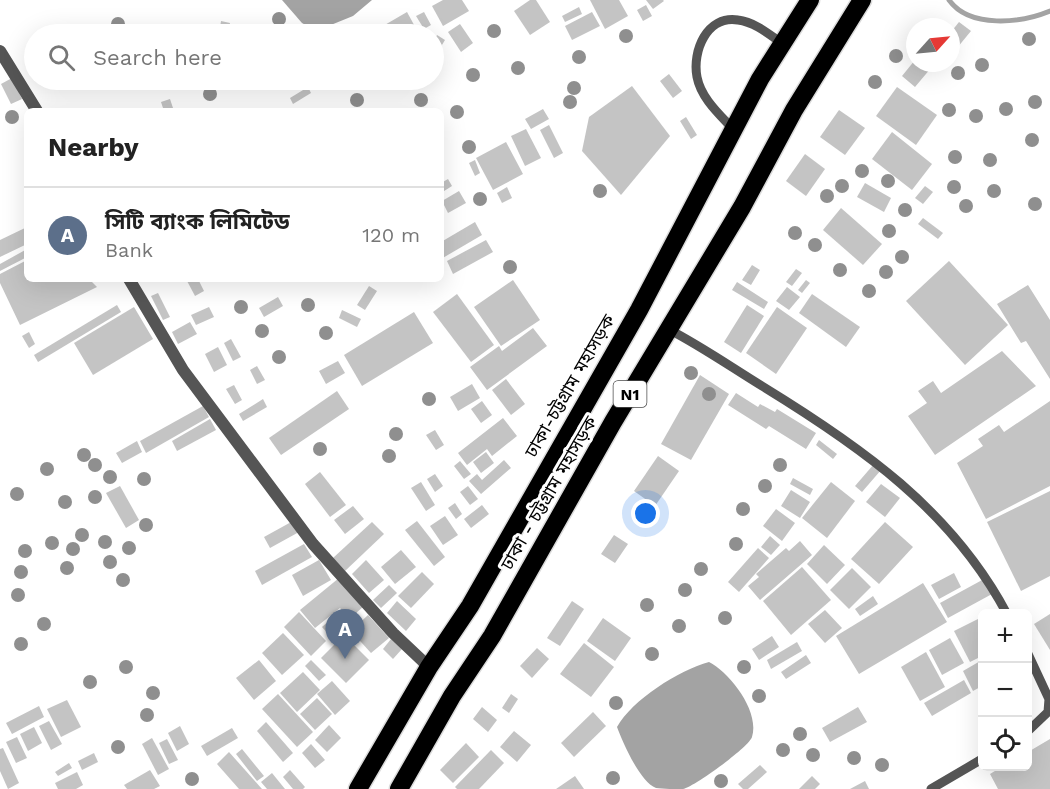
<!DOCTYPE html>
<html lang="en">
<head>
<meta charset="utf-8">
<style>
  body { margin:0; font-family:"Work Sans","Noto Sans Bengali",sans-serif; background:#f2f2f2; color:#222 }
  .controls { position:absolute; right:18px; bottom:18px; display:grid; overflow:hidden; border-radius:9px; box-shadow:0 6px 24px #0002 }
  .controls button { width:54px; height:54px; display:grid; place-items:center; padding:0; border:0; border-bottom:2px solid #e0e0e0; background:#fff; color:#222; font:30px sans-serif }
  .compass { position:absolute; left:906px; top:18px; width:54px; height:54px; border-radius:50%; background:#fff; box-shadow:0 6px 24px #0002; rotate:63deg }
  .you { position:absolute; left:646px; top:514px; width:21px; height:21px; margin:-15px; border:4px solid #fff; border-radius:50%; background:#1a73e8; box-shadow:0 0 0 9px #1a73e833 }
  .badge { display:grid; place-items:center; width:39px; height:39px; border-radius:50%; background:#db2777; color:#fff; font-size:20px; font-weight:700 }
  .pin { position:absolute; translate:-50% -50px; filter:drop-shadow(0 2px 3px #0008) }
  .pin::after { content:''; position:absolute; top:32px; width:21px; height:18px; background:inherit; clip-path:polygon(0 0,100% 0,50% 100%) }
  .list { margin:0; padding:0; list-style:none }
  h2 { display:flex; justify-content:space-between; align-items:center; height:78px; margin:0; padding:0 24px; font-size:26px }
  h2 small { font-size:20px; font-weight:400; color:#767676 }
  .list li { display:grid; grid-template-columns:39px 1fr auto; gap:18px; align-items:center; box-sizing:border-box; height:96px; padding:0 24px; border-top:2px solid #e0e0e0 }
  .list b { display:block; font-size:22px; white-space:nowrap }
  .list p { margin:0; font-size:20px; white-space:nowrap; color:#767676 }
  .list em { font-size:20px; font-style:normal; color:#767676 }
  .icon { flex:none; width:33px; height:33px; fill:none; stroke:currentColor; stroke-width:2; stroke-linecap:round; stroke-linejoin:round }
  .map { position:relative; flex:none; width:1050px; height:789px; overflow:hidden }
  .search { position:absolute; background:#fff; box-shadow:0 6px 24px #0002; left:24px; top:24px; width:420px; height:66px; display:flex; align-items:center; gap:15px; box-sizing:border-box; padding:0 21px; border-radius:33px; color:#767676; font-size:22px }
  .panel { position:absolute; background:#fff; box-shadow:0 6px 24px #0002; left:24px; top:108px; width:420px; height:174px; border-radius:9px }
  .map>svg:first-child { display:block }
  .water { fill:#a3a3a3 }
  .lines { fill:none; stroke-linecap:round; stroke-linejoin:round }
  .stream { stroke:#a3a3a3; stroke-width:5 }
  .building { fill:#c4c4c4 }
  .highway-casing { stroke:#dbdbdb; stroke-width:21 }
  .lane { stroke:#555; stroke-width:9 }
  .street { stroke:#555; stroke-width:12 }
  .highway { stroke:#000; stroke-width:18 }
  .tree { fill:#8f8f8f }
  .labels { text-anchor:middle; stroke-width:6; stroke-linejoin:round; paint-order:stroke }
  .shield { fill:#fff; stroke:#4c4c4c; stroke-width:1.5 }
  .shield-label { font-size:16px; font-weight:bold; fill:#000 }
  .street-label { font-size:18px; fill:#000; stroke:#fff }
</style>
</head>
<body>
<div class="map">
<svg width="1050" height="789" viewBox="0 0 1050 789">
  <rect width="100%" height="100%" fill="#fff"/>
  <g class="water">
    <path d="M282,0H372L353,16L316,31L302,23Z"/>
    <path d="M709,662C730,673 760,711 752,737C749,747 694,787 683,789C677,789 662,789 656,788C640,782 623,743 617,727C632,700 679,670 709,662Z"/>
  </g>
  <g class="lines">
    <path class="stream" d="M949,0C970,29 1021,23 1050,11"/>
  </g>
  <g class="building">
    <path d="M443,0H462L469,11L443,26L432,6Z"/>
    <path d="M530,0H536L550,22L530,35L514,11Z"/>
    <path d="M590,0H619L628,16L605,29Z"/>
    <path d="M646,0H663L664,1L653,9Z"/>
    <path d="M646,5L652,16L643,21L637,10Z"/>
    <path d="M579,7L582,14L565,22L562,16Z"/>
    <path d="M407,12L419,34H387L383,26Z"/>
    <path d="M424,12L431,25L424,29L416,16Z"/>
    <path d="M592,12L600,26L572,40L565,26Z"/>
    <path d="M221,21L230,23L228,34H219Z"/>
    <path d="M959,22L971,31L957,48L951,43V32Z"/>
    <path d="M460,24L473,43L461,52L448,32Z"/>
    <path d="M260,25L265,34H254L251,29Z"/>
    <path d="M437,35L445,40L434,58V41Z"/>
    <path d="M915,60V63H924L931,68L915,87L902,76Z"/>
    <path d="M669,74L682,91L673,98L660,81Z"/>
    <path d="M12,78L22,99L11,104L1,84Z"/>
    <path d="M320,80H330L333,86L326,90Z"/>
    <path d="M632,86L670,136L621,195L582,151L589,117Z"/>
    <path d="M308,87L311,93L293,104L290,98Z"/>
    <path d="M897,87L937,115L916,145L876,116Z"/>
    <path d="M170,99L174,111H164L161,102Z"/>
    <path d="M543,109L549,119L531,129L525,119Z"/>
    <path d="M839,110L865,128L845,155L820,137Z"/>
    <path d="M686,117L697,135L691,139L680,121Z"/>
    <path d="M549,125L563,153L554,158L540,130Z"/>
    <path d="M526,129L541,158L525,166L511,136Z"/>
    <path d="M892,132L932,164L912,190L872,159Z"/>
    <path d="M506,142L523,174L493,190L476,158Z"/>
    <path d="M805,154L825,169L806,196L786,181Z"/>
    <path d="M475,160L480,173L475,176L469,163Z"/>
    <path d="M448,179L452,186L441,193V183Z"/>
    <path d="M865,183L891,198L884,212L857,197Z"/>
    <path d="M925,186L933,192L923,204L915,198Z"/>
    <path d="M507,187L512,198L502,203L497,193Z"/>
    <path d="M459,191L466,203L448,213L442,201Z"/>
    <path d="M841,208L882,244L863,265L823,230Z"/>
    <path d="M923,218L943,233L938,239L918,224Z"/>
    <path d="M475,222L482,235L441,259V242Z"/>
    <path d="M27,227V244L0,257V240Z"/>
    <path d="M486,240L493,252L453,274L447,261Z"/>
    <path d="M27,249V257L0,271V264Z"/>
    <path d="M27,260V279H89L97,287L20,325L0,283V274Z"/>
    <path d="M949,261L1008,325L965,365L906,301Z"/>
    <path d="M752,265L760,270L751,285L742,280Z"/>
    <path d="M796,269L802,273L792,286L786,282Z"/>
    <path d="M186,279H198L204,291L195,296Z"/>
    <path d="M513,280L540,320L501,346L474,307Z"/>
    <path d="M806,280L810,283L802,293L798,290Z"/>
    <path d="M737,282L768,302L764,309L732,290Z"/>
    <path d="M1028,285L1050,320V379L1026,341L1021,343L997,304Z"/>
    <path d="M369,286L377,291L365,310L357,305Z"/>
    <path d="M787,287L800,297L789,310L776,301Z"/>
    <path d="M158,293L170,317L163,320L151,296Z"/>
    <path d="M457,294L494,345L471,362L433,312Z"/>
    <path d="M812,294L860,327L846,347L799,313Z"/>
    <path d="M278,297L283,306L264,317L259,308Z"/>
    <path d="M117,305L121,312L38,362L34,355Z"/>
    <path d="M747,305L764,316L741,353L724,342Z"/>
    <path d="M134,307L153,339L93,375L74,343Z"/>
    <path d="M209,307L214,317L196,325L191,315Z"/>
    <path d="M777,307L807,328L776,374L746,353Z"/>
    <path d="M342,310L361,319L357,327L339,318Z"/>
    <path d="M414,312L433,343L362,386L344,355Z"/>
    <path d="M190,322L197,334L178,344L172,332Z"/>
    <path d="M533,328L547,346L487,390L470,367L499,346L502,351Z"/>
    <path d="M29,332L35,344L29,348L22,336Z"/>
    <path d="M231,339L241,357L233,361L224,343Z"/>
    <path d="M218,347L227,365L214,372L205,354Z"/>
    <path d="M1002,351L1036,386L935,455L908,416L927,403L918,391L933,381L941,393Z"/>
    <path d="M338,361L345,373L326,384L319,371Z"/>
    <path d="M257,366L265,380L257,384L250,370Z"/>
    <path d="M700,375L729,394L691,460L661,444Z"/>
    <path d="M506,379L525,404L511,415L492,390Z"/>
    <path d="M472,384L480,398L458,411L450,397Z"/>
    <path d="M234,385L242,400L235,404L226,389Z"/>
    <path d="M337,391L349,409L281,455L269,438Z"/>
    <path d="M736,393L758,407L760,404L775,412L777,409L816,433L806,449L769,426L766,429L728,405Z"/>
    <path d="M263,399L267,407L243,421L239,414Z"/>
    <path d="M482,401L492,415L481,423L471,409Z"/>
    <path d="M1050,401V486L986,519L957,463L983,446L978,439L999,425L1004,432Z"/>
    <path d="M203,406L209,417L146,453L140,441Z"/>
    <path d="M503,418L517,436L492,456L487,449L467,465L458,453Z"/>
    <path d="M210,419L216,430L177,451L172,441Z"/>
    <path d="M435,430L444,445L436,450L426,435Z"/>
    <path d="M819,440L837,454L833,459L816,445Z"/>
    <path d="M137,441L142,452L122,463L116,453Z"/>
    <path d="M486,452L494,463L481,473L473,462Z"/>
    <path d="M658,456L679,471L655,506L634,491Z"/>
    <path d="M504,460L511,468L481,494L469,481L477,474L482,480Z"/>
    <path d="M460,461L471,474L464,479L454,466Z"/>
    <path d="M874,464L881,470L862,492L855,486Z"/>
    <path d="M320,472L346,505L330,517L305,484Z"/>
    <path d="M435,474L443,486L435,492L427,479Z"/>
    <path d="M793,478L813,489L810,495L790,484Z"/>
    <path d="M421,482L435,505L426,511L411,488Z"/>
    <path d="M831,482L855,501L827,538L802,518Z"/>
    <path d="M881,484L900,498L885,517L866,502Z"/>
    <path d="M120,486L139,520L126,528L106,493Z"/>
    <path d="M468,486L478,499L470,505L460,492Z"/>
    <path d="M791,490L810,502L800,518L781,506Z"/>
    <path d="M1050,491V576L1021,591L987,522Z"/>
    <path d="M455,503L462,514L456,519L448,508Z"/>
    <path d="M482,505L489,514L471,528L464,519Z"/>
    <path d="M353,506L364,519L345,534L334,520Z"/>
    <path d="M776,509L795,523L782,541L763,526Z"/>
    <path d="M445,516L458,535L443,545L430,526Z"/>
    <path d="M293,521L299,532L270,548L264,537Z"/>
    <path d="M417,521L445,557L434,566L405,530Z"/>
    <path d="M372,522L384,534L345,571L333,558Z"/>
    <path d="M885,522L913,547L879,584L851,559Z"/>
    <path d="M614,535L628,544L615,563L601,554Z"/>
    <path d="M770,536L780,545L771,555L761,547Z"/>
    <path d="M800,541L812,555L760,600L748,586L759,577L756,574L786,548L789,551Z"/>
    <path d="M304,544L312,557L262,585L255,571Z"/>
    <path d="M824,545L845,565L827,584L807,564Z"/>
    <path d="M758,548L769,558L739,592L728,582Z"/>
    <path d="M401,550L416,567L395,584L381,567Z"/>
    <path d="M319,560L331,580L303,596L292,575Z"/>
    <path d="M366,560L384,580L369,593L352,574Z"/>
    <path d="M802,567L831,600L791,635L763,601Z"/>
    <path d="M852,568L871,587L849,609L830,590Z"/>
    <path d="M422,572L434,584L411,608L398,596Z"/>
    <path d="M954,573L961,587L939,599L931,585Z"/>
    <path d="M339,578L363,607L349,619L340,608L315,628L300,610Z"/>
    <path d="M984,579L992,594L948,618L940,603Z"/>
    <path d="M923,583L947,622L859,674L836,636Z"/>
    <path d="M389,585L397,593L381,608L373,600Z"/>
    <path d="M873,596L878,604L860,616L855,609Z"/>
    <path d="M397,601L416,619L406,631L387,613Z"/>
    <path d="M572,601L584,609L560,646L547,638Z"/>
    <path d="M825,610L842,628L825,643L808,624Z"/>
    <path d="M299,612L326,641L311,656L284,627Z"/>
    <path d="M339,612L347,622L330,636L322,627Z"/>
    <path d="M1050,614V650L1034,624Z"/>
    <path d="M368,615L389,638L371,653L351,631Z"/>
    <path d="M603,618L631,638L615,661L587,641Z"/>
    <path d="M978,619L982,628V656L970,662L954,631Z"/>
    <path d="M283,633L304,655L282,675L262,653Z"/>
    <path d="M344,635L369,660L346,683L321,658Z"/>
    <path d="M772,636L779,647L759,660L752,649Z"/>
    <path d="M950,638L964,663L942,675L929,650Z"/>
    <path d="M391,639L402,649L393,659L383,649Z"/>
    <path d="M797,642L802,651L771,669L767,660Z"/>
    <path d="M584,643L614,667L591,697L560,674Z"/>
    <path d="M537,648L549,659L532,678L520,666Z"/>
    <path d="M926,652L945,687L920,701L901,667Z"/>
    <path d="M806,655L811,663L786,679L781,672Z"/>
    <path d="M259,660L276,681L254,700L236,678Z"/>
    <path d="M311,660L326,675L319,681L305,666Z"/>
    <path d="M982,660V686L973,691L963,671Z"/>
    <path d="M303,672L320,690L297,712L280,693Z"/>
    <path d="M964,680L971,693L932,716L924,703Z"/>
    <path d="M332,681L350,701L335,715L317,694Z"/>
    <path d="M278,694L313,732L297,747L262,709Z"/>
    <path d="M511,694L518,699L509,713L502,708Z"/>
    <path d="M317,698L332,714L315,730L300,714Z"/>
    <path d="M67,700L81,727L61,737L47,709Z"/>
    <path d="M39,706L44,717L12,734L6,723Z"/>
    <path d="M482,707L497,720L488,732L473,719Z"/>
    <path d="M858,707L867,722L830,742L822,728Z"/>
    <path d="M593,712L606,726L574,757L561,743Z"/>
    <path d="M49,721L62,744L51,750L39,726Z"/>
    <path d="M266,722L293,753L283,762L257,731Z"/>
    <path d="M329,725L341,738L327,752L315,740Z"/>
    <path d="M180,726L189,744L177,751L168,733Z"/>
    <path d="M34,727L42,743L28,751L20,734Z"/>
    <path d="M232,728L238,738L207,756L201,746Z"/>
    <path d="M514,731L531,745L517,762L500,747Z"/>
    <path d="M17,737L27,758L16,763L6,742Z"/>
    <path d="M152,738L169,769L158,775L142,744Z"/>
    <path d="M167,739L178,760L169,764L159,743Z"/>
    <path d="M1050,739V789H998L990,774L1003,766H1028V752Z"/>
    <path d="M466,743L479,757L453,783L440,770Z"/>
    <path d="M311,744L325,760L315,768L302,753Z"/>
    <path d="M3,748L19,783L8,789L0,771V749Z"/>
    <path d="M242,749L264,776L257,781L236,754Z"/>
    <path d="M491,750L504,763L479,789H457L455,787Z"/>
    <path d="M229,752L262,789H239L217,764Z"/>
    <path d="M94,753L98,762L82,770L78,761Z"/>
    <path d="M69,763L72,768L58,776L55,772Z"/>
    <path d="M760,765L767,772L748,789H743L738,784Z"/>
    <path d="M150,770L160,786L154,789H127L124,785Z"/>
    <path d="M290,770L305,787L303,789H293L283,777Z"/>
    <path d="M77,772L83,785L76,789H58L55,783Z"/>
    <path d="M272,773L285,789H267L261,782Z"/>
    <path d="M575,776L584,789H556Z"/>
    <path d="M812,776L820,784L815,789H799Z"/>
    <path d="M865,781L869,789H850Z"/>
  </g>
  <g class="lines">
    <g class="highway-casing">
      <g id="highway">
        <path d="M358,789L429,667L470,606L639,310L760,79L810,0"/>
        <path d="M399,789L452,696L492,636L613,422L742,207L794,110L862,0"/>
      </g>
    </g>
    <g class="lane">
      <path d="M733,129C719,114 701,98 697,77C692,51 707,15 738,20C755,22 770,35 783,44"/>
      <path d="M668,329C701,346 731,367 762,386C860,446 952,510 1007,614"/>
      <path d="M1028,654L1049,699L1048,712L1028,731"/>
      <path d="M931,789L982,759"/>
    </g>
    <g class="street">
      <path d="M0,51L37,111"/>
      <path d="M129,279L183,370L313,544L393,633L429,667"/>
    </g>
    <use href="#highway" class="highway"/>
  </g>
  <g class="tree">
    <circle cx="279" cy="19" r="7"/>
    <circle cx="118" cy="24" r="7"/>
    <circle cx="494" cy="31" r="7"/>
    <circle cx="626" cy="36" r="7"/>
    <circle cx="1029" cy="39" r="7"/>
    <circle cx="896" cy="56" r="7"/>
    <circle cx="579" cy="57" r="7"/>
    <circle cx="982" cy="65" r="7"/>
    <circle cx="518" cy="68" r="7"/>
    <circle cx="958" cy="73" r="7"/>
    <circle cx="473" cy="75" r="7"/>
    <circle cx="875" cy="82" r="7"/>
    <circle cx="574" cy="88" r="7"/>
    <circle cx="210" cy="94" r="7"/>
    <circle cx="357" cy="100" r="7"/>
    <circle cx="421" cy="100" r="7"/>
    <circle cx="570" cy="102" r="7"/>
    <circle cx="1035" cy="102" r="7"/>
    <circle cx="1006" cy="109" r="7"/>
    <circle cx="949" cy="110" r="7"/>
    <circle cx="457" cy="112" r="7"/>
    <circle cx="976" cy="116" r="7"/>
    <circle cx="12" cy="117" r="7"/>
    <circle cx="1032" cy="140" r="7"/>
    <circle cx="469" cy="147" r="7"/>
    <circle cx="955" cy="157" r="7"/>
    <circle cx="990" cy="160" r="7"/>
    <circle cx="862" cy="171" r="7"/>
    <circle cx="888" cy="181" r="7"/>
    <circle cx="842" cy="186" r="7"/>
    <circle cx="954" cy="187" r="7"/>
    <circle cx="600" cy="191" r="7"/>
    <circle cx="994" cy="191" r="7"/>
    <circle cx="827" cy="196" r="7"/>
    <circle cx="480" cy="199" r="7"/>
    <circle cx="1035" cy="204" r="7"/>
    <circle cx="966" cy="206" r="7"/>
    <circle cx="905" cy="210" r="7"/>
    <circle cx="889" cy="231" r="7"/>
    <circle cx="795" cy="233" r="7"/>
    <circle cx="815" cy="245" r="7"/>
    <circle cx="902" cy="257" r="7"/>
    <circle cx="510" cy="267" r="7"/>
    <circle cx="840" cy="270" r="7"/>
    <circle cx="886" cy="272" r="7"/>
    <circle cx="869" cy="291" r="7"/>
    <circle cx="308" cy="305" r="7"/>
    <circle cx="241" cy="307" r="7"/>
    <circle cx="262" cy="331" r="7"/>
    <circle cx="326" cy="333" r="7"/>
    <circle cx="279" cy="357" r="7"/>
    <circle cx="691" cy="373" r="7"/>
    <circle cx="709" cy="394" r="7"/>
    <circle cx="429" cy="399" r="7"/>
    <circle cx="396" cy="434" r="7"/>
    <circle cx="320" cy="449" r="7"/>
    <circle cx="84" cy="455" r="7"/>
    <circle cx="389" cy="456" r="7"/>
    <circle cx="95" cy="465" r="7"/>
    <circle cx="780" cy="465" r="7"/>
    <circle cx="47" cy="469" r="7"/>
    <circle cx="110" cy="477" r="7"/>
    <circle cx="144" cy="479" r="7"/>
    <circle cx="765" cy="486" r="7"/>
    <circle cx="17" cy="494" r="7"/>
    <circle cx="95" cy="497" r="7"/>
    <circle cx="65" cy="502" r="7"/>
    <circle cx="743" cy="509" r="7"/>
    <circle cx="146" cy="525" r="7"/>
    <circle cx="82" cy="535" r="7"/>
    <circle cx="105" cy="542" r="7"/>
    <circle cx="52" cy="543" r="7"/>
    <circle cx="736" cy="544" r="7"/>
    <circle cx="129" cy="548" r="7"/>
    <circle cx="73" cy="549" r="7"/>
    <circle cx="25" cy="551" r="7"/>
    <circle cx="110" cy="562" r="7"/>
    <circle cx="67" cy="568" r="7"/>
    <circle cx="701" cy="569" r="7"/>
    <circle cx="21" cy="572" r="7"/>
    <circle cx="123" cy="580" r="7"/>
    <circle cx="685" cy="590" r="7"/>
    <circle cx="18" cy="595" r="7"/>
    <circle cx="647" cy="605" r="7"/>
    <circle cx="725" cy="618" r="7"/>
    <circle cx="44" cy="624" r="7"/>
    <circle cx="679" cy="626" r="7"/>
    <circle cx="21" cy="644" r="7"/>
    <circle cx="652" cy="654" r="7"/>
    <circle cx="126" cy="667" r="7"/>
    <circle cx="744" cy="667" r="7"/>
    <circle cx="90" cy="682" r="7"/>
    <circle cx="153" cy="693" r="7"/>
    <circle cx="759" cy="696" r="7"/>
    <circle cx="616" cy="703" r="7"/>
    <circle cx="147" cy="715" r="7"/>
    <circle cx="800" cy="734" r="7"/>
    <circle cx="118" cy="747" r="7"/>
    <circle cx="783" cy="750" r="7"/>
    <circle cx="813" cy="755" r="7"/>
    <circle cx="854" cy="758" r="7"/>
    <circle cx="882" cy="765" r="7"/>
    <circle cx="613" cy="778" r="7"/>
    <circle cx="192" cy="779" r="7"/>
    <circle cx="721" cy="781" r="7"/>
  </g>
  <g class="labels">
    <rect class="shield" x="613.5" y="381" width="33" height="26" rx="4.5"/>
    <g class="shield-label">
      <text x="630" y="400">N1</text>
    </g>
    <g class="street-label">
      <text transform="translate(570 386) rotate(-60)" y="6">ঢাকা-চট্টগ্রাম মহাসড়ক</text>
      <text transform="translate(549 493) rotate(-60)" y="6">ঢাকা - চট্টগ্রাম মহাসড়ক</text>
    </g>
  </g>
</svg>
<div class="controls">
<button>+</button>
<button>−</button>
<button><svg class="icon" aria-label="locate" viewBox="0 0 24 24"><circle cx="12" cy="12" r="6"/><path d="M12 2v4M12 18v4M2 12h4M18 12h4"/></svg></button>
</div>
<svg class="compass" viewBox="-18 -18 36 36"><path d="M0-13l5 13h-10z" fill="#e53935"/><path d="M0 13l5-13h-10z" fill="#767676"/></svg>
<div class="you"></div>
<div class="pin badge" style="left:345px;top:659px;background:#5c6f8a">A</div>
<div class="search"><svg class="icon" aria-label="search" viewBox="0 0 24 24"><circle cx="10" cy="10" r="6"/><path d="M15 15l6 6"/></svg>Search here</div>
<section class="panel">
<h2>Nearby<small></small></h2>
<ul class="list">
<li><span class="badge" style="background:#5c6f8a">A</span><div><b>সিটি ব্যাংক লিমিটেড</b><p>Bank</p></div><em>120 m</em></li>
</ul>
</section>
</div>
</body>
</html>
